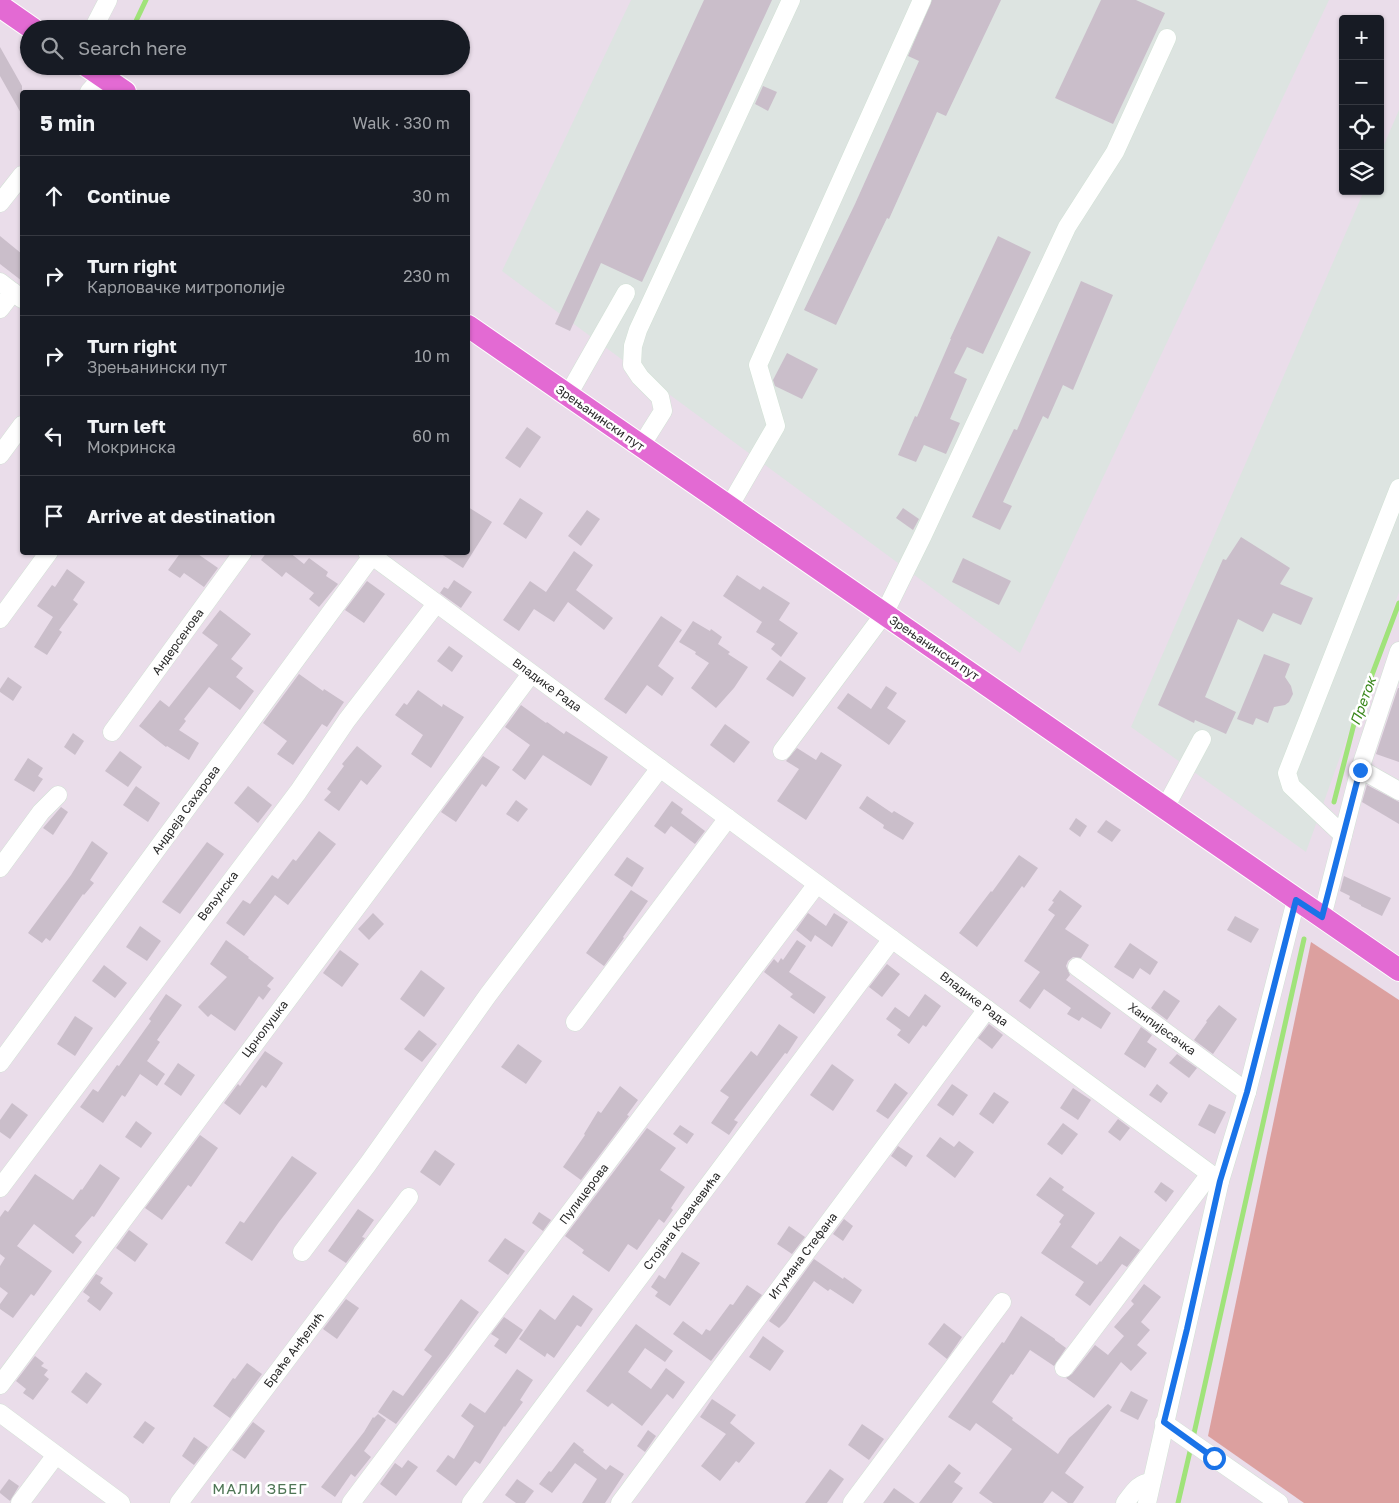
<!DOCTYPE html>
<html lang="en">
<head>
<meta charset="utf-8">
<style>
  body { margin:0; font-family:"Golos Text",sans-serif; background:#20242c; color:#f1f3f6 }
  .controls { position:absolute; right:15px; top:15px; display:grid; overflow:hidden; border-radius:5px; box-shadow:0 1px 4px #0004 }
  .controls button { width:45px; height:45px; display:grid; place-items:center; padding:0; border:0; border-bottom:1px solid #363941; background:#171b24; color:#f1f3f6; font:25px sans-serif }
  .stop { position:absolute; width:15px; height:15px; margin:-11px; border:4px solid #1a73e8; border-radius:50%; background:#fff }
  .stop.end { background:#1a73e8; border-color:#fff; box-shadow:0 1px 5px #0008 }
  .list { margin:0; padding:0; list-style:none }
  h2 { display:flex; justify-content:space-between; align-items:center; height:65px; margin:0; padding:0 20px; font-size:21px }
  h2 small { font-size:16px; font-weight:400; color:#9ea1a6 }
  .list li { display:grid; grid-template-columns:32px 1fr auto; gap:15px; align-items:center; box-sizing:border-box; height:80px; padding:0 20px; border-top:1px solid #363941 }
  .list b { display:block; font-size:19px; white-space:nowrap }
  .list p { margin:0; font-size:16px; white-space:nowrap; color:#9ea1a6 }
  .list em { font-size:16px; font-style:normal; color:#9ea1a6 }
  .icon { flex:none; width:28px; height:28px; fill:none; stroke:currentColor; stroke-width:2; stroke-linecap:round; stroke-linejoin:round }
  .map { position:relative; flex:none; width:1399px; height:1503px; overflow:hidden }
  .search { position:absolute; background:#171b24; box-shadow:0 1px 4px #0004; left:20px; top:20px; width:450px; height:55px; display:flex; align-items:center; gap:12px; box-sizing:border-box; padding:0 18px; border-radius:28px; color:#9ea1a6; font-size:19px }
  .panel { position:absolute; background:#171b24; box-shadow:0 1px 4px #0004; left:20px; top:90px; width:450px; height:465px; border-radius:5px }
  .map>svg:first-child { display:block }
  .industrial { fill:#dde4e1 }
  .green { fill:#dca09f }
  .lines { fill:none; stroke-linecap:round; stroke-linejoin:round }
  .stream { stroke:#a0e37a; stroke-width:5 }
  .building { fill:#cabeca }
  .minor-casing { stroke:#d2e1d5; stroke-width:19 }
  .major-casing { stroke:#fff; stroke-width:24 }
  .minor { stroke:#fff; stroke-width:18 }
  .major { stroke:#e36ad3; stroke-width:22 }
  .route { stroke:#1a73e8; stroke-width:6 }
  .labels { text-anchor:middle; stroke-width:5; stroke-linejoin:round; paint-order:stroke }
  .street-label { font-size:12px; fill:#2a2a2a; stroke:#fff }
  .water-label { font-size:14px; font-style:italic; fill:#39871a; stroke:#fff }
  .quarter-label { font-size:15px; letter-spacing:1px; fill:#4f7656; stroke:#fff }
</style>
</head>
<body>
<div class="map">
<svg width="1399" height="1503" viewBox="0 0 1399 1503">
  <rect width="100%" height="100%" fill="#eaddea"/>
  <g class="industrial">
    <path d="M631,0H1329L1020,653L502,271Z"/>
    <path d="M1399,110V592L1306,852L1131,727L1364,191H1380V154Z"/>
  </g>
  <path class="green" d="M1311,942L1399,1000V1503H1304L1208,1436Z"/>
  <g class="lines">
    <g class="stream">
      <path d="M136,21L146,0"/>
      <path d="M1334,802L1355,720L1399,603"/>
      <path d="M1193,1438L1304,939"/>
      <path d="M1178,1503L1191,1447"/>
    </g>
  </g>
  <g class="building">
    <path d="M704,0H772L642,282L601,263L570,331L555,324Z"/>
    <path d="M932,0H1001L946,116L937,112L889,219L887,218L836,325L804,310L855,204L919,61L908,56Z"/>
    <path d="M1101,0H1136L1165,13L1113,124L1055,98Z"/>
    <path d="M0,47L22,86V115L0,76Z"/>
    <path d="M763,86L777,92L768,111L755,104Z"/>
    <path d="M0,236L22,254V281L0,264Z"/>
    <path d="M998,236L1031,252L983,354L967,347L954,373L967,379L950,419L960,423L946,454L924,445L916,462L898,455L915,416L917,417L951,339H950Z"/>
    <path d="M1081,281L1113,295L1073,390L1063,385L1048,419L1043,416L1003,502L1012,506L1000,530L972,517L1014,429L1017,430Z"/>
    <path d="M787,353L818,369L802,399L775,386L773,380Z"/>
    <path d="M527,427L541,437L520,468L505,458Z"/>
    <path d="M520,498L543,513L526,539L503,524Z"/>
    <path d="M468,507L492,522L463,568L438,552H468Z"/>
    <path d="M903,508L919,519L913,530L896,518Z"/>
    <path d="M587,510L600,519L581,546L568,536Z"/>
    <path d="M1241,537L1290,568L1280,584L1313,598L1301,625L1273,613L1263,632L1238,619L1205,697L1236,712L1226,734L1195,720L1194,723L1158,705L1223,559L1226,560Z"/>
    <path d="M574,551L593,565L576,590L613,618L604,630L568,602L554,622L534,609L519,631L503,620L530,581L546,592Z"/>
    <path d="M181,552H195L218,568L204,587L184,573L180,578L168,570Z"/>
    <path d="M267,552H289L304,564L309,558L328,572L326,576L338,584L319,607L309,599L314,593L286,572L282,577L261,560Z"/>
    <path d="M963,558L1011,581L999,605L952,582Z"/>
    <path d="M67,569L85,582L73,600L78,604L59,630L62,632L47,655L34,647L53,617L37,606L52,585L55,587Z"/>
    <path d="M737,575L760,590L763,586L790,603L779,620L798,633L781,657L771,649L775,644L756,632L762,622L723,596Z"/>
    <path d="M454,580L472,592L461,608L440,593L444,587L448,589Z"/>
    <path d="M367,581L385,594L364,623L345,610Z"/>
    <path d="M220,610L251,634L231,659L243,668L236,677L254,691L240,710L209,687L184,719L186,721L179,730L199,743L189,760L167,746L166,747L139,726L160,700L169,707L218,645L202,633Z"/>
    <path d="M661,616L682,630L658,666L674,678L662,696L647,685L626,714L604,699Z"/>
    <path d="M693,621L710,631L711,629L722,637L718,644L730,652L728,654L748,667L734,688L716,708L691,688L709,663L695,654L696,652L679,642Z"/>
    <path d="M449,646L463,656L452,672L437,661Z"/>
    <path d="M1264,654L1290,664L1285,677L1291,686L1293,694L1289,702L1285,705L1274,707L1268,723L1256,718L1253,725L1237,719Z"/>
    <path d="M780,660L806,678L793,697L766,679Z"/>
    <path d="M299,674L323,691L324,689L344,702L327,727L322,724L293,765L277,754L287,741L263,723Z"/>
    <path d="M8,677L22,687L13,701L0,692V689Z"/>
    <path d="M886,686L897,693L887,708L906,721L889,745L837,708L848,693L871,709Z"/>
    <path d="M1398,688H1399V762L1376,754Z"/>
    <path d="M418,690L442,707L443,704L464,717L431,768L411,754L423,735L395,715L404,703L407,705Z"/>
    <path d="M521,705L546,723L547,722L564,734L566,731L608,757L591,786L543,755L525,780L512,770L530,745L505,727Z"/>
    <path d="M725,724L750,742L734,763L710,745Z"/>
    <path d="M73,733L84,741L75,755L64,747Z"/>
    <path d="M357,746L382,766L367,785L361,780L339,811L324,800L331,792L327,789L344,766L342,764Z"/>
    <path d="M797,748L816,760L821,752L842,765L806,820L777,801L799,769L786,761Z"/>
    <path d="M120,751L142,767L128,787L105,771Z"/>
    <path d="M483,756L500,767L486,787L482,784L456,822L441,812Z"/>
    <path d="M28,758L43,768L38,776L43,779L34,792L14,780Z"/>
    <path d="M1367,785L1399,802V824L1362,802Z"/>
    <path d="M136,786L160,803L148,822L123,805Z"/>
    <path d="M248,786L272,805L258,823L234,803Z"/>
    <path d="M867,796L892,813L894,811L914,823L903,840L883,828L884,825L859,808Z"/>
    <path d="M516,800L528,809L518,822L506,814Z"/>
    <path d="M672,801L683,809L681,813L705,831L695,844L671,826L665,834L654,826Z"/>
    <path d="M61,807L68,812L53,835L43,828Z"/>
    <path d="M1076,818L1087,826L1080,837L1069,829Z"/>
    <path d="M1106,820L1121,830L1112,842L1097,832Z"/>
    <path d="M319,831L336,844L288,905L275,895L244,936L226,923L243,900L250,904L272,875L278,879L293,859L296,861Z"/>
    <path d="M92,841L108,853L90,880L94,883L84,895L83,894L50,941L46,938L42,943L28,933L71,875Z"/>
    <path d="M207,842L224,854L180,914L162,902Z"/>
    <path d="M1019,855L1038,868L1024,888L1022,886L977,947L959,933L991,891L992,892Z"/>
    <path d="M627,857L644,868L632,887L614,875Z"/>
    <path d="M1344,876L1391,898L1382,916L1361,906V905L1349,899L1350,896L1340,891Z"/>
    <path d="M631,890L648,901L623,937L624,938L604,966L586,953Z"/>
    <path d="M1060,890L1082,906L1065,929L1089,945L1081,958L1073,957L1068,961L1066,966L1070,975L1066,980L1111,1013L1101,1029L1082,1017L1079,1021L1067,1014L1071,1008L1044,989L1030,1009L1019,1001L1040,972L1024,961L1055,915L1048,910L1054,902L1052,901Z"/>
    <path d="M373,913L384,924L369,940L358,929Z"/>
    <path d="M808,913L826,926L834,913L848,922L832,947L815,935L811,942L796,930Z"/>
    <path d="M1235,916L1259,929L1251,943L1227,930Z"/>
    <path d="M140,926L161,941L147,961L126,947Z"/>
    <path d="M226,940L249,957L248,958L274,978L267,986L271,989L263,1000L259,996L235,1031L211,1014L208,1017L198,1007L227,977L210,964Z"/>
    <path d="M797,940L806,946L789,972L826,997L814,1014L790,997L793,994L764,972L774,959L778,963L781,958L783,960Z"/>
    <path d="M1130,943L1158,962L1150,975L1140,968L1133,979L1114,967Z"/>
    <path d="M340,950L359,964L342,987L323,973Z"/>
    <path d="M887,964L900,974L882,997L869,987Z"/>
    <path d="M104,965L127,983L115,998L92,981Z"/>
    <path d="M421,970L445,988L424,1017L400,999Z"/>
    <path d="M1164,990L1180,1001L1167,1020L1151,1008Z"/>
    <path d="M166,994L182,1005L157,1040L160,1042L147,1061L165,1074L157,1086L140,1074L125,1097L122,1095L103,1123L80,1107L93,1089L98,1092L117,1065L119,1066L151,1021L149,1019Z"/>
    <path d="M925,994L941,1006L926,1027L923,1025L909,1044L897,1035L901,1030L886,1019L895,1007L909,1017Z"/>
    <path d="M1219,1005L1237,1019L1213,1054L1194,1040L1207,1022L1206,1021Z"/>
    <path d="M75,1016L93,1028L75,1056L57,1044Z"/>
    <path d="M779,1024L798,1037L787,1054L785,1053L734,1120L738,1122L729,1135L711,1123L729,1097L720,1091L751,1051L757,1056Z"/>
    <path d="M989,1024L1003,1035L992,1049L978,1038Z"/>
    <path d="M1141,1027L1152,1035L1147,1042L1157,1049L1145,1068L1124,1054Z"/>
    <path d="M419,1030L437,1044L422,1062L404,1049Z"/>
    <path d="M518,1044L542,1061L526,1084L501,1067Z"/>
    <path d="M265,1051L283,1063L266,1088L262,1085L240,1115L224,1103L238,1084L240,1086Z"/>
    <path d="M1177,1054L1197,1068L1189,1078L1169,1063Z"/>
    <path d="M178,1063L195,1075L181,1096L164,1084Z"/>
    <path d="M832,1064L854,1080L833,1111L810,1095Z"/>
    <path d="M895,1083L908,1093L888,1119L876,1111Z"/>
    <path d="M952,1084L968,1095L953,1116L937,1105Z"/>
    <path d="M1157,1084L1168,1093L1161,1103L1149,1095Z"/>
    <path d="M620,1086L638,1100L627,1115L629,1116L581,1180L563,1167L585,1135L584,1134L598,1111L601,1113Z"/>
    <path d="M1073,1088L1091,1100L1078,1120L1060,1108Z"/>
    <path d="M994,1092L1009,1102L993,1124L979,1114Z"/>
    <path d="M12,1103L28,1115L10,1139L0,1132V1120Z"/>
    <path d="M1209,1104L1226,1112L1215,1134L1198,1125Z"/>
    <path d="M1118,1119L1130,1128L1120,1141L1108,1132Z"/>
    <path d="M136,1121L152,1133L141,1148L125,1137Z"/>
    <path d="M1063,1123L1078,1134L1062,1155L1047,1144Z"/>
    <path d="M680,1125L694,1134L687,1144L673,1134Z"/>
    <path d="M647,1128L676,1148L660,1170L685,1187L671,1208L673,1210L664,1223L659,1219L637,1250L628,1244L609,1272L582,1253L584,1250L565,1236Z"/>
    <path d="M200,1135L218,1148L191,1187L188,1185L162,1220L145,1208Z"/>
    <path d="M940,1137L954,1147L959,1141L974,1152L955,1178L926,1156Z"/>
    <path d="M898,1146L913,1156L906,1167L891,1156Z"/>
    <path d="M435,1150L455,1164L440,1186L420,1172Z"/>
    <path d="M292,1156L317,1173L279,1222L252,1261L225,1243L240,1221L244,1223Z"/>
    <path d="M100,1164L120,1178L94,1217L92,1216L75,1236L82,1242L73,1254L34,1224L17,1246L52,1271L34,1296L31,1294L13,1318L0,1309V1304L8,1293L0,1287V1266L5,1258L0,1254V1217L5,1210L8,1212L35,1174L73,1200L81,1189L82,1190Z"/>
    <path d="M1050,1177L1064,1187L1062,1190L1095,1213L1071,1247L1097,1265L1100,1261L1101,1262L1120,1236L1140,1250L1127,1267L1122,1264L1090,1306L1075,1295L1084,1282L1041,1253L1061,1224L1059,1222L1064,1215L1036,1195Z"/>
    <path d="M1161,1182L1174,1191L1166,1202L1154,1192Z"/>
    <path d="M358,1209L374,1220L362,1237L365,1238L346,1263L328,1251Z"/>
    <path d="M539,1212L551,1220L543,1231L532,1223Z"/>
    <path d="M844,1219L853,1226L843,1241L833,1234Z"/>
    <path d="M789,1226L805,1237L792,1254L777,1244Z"/>
    <path d="M129,1230L148,1244L135,1262L116,1248Z"/>
    <path d="M505,1238L525,1251L508,1275L488,1261Z"/>
    <path d="M682,1252L700,1263L670,1306L655,1296L658,1292L651,1287L659,1275L665,1279Z"/>
    <path d="M814,1259L843,1279L844,1277L862,1290L853,1304L830,1289L828,1291L814,1281L786,1321L779,1328L769,1321Z"/>
    <path d="M96,1274L103,1278L100,1283L113,1293L100,1311L87,1301L90,1297L83,1292Z"/>
    <path d="M1144,1284L1161,1297L1141,1322L1150,1330L1137,1345L1147,1353L1131,1371L1121,1362L1094,1398L1066,1378L1072,1374L1095,1345L1108,1355L1124,1336L1114,1327L1134,1304L1131,1301Z"/>
    <path d="M747,1285L762,1295L711,1361L673,1334L683,1321L702,1335L706,1329L710,1331L730,1304L733,1305Z"/>
    <path d="M573,1295L593,1309L581,1327L577,1325L554,1358L547,1353L545,1357L519,1339L540,1309L555,1320Z"/>
    <path d="M346,1299L359,1308L337,1339L323,1329Z"/>
    <path d="M461,1299L479,1312L448,1356L396,1424L378,1412L393,1390L403,1396L432,1356L424,1350Z"/>
    <path d="M1021,1316L1055,1339V1340L1066,1348L1054,1366L1030,1350L1013,1375L1011,1374L992,1402L1013,1418L1012,1420L1058,1454L1069,1438L1108,1404L1112,1407L1065,1473L1084,1487L1073,1503H1068L1052,1491L1043,1503H993L979,1493L1012,1449L976,1423L970,1431L948,1417L1002,1342L1004,1343Z"/>
    <path d="M504,1317L523,1330L506,1354L494,1346L499,1339L491,1334Z"/>
    <path d="M944,1323L962,1337L947,1359L928,1344Z"/>
    <path d="M636,1324L673,1351L665,1362L645,1348L628,1372L651,1389L666,1368L685,1382L673,1399L667,1394L642,1426L612,1403L608,1407L586,1391Z"/>
    <path d="M763,1336L784,1351L770,1371L749,1357Z"/>
    <path d="M35,1356L44,1363L41,1366L48,1370L44,1375L49,1379L33,1400L23,1393L26,1389L16,1381Z"/>
    <path d="M247,1363L262,1374L230,1418L213,1406L233,1378L235,1379Z"/>
    <path d="M517,1369L533,1380L520,1400L523,1402L505,1427L504,1426L480,1464L475,1461L456,1486L436,1471L448,1455L454,1459L474,1426L461,1416L470,1403L485,1413Z"/>
    <path d="M86,1372L102,1384L87,1404L71,1392Z"/>
    <path d="M1131,1391L1148,1400L1138,1420L1120,1411Z"/>
    <path d="M712,1399L736,1415L730,1423L755,1443L739,1463L736,1461L720,1481L701,1466L726,1434L700,1417Z"/>
    <path d="M378,1414L386,1420L364,1451L371,1457L355,1477L351,1474L335,1497L321,1487L364,1432L373,1417L374,1418Z"/>
    <path d="M145,1421L155,1428L143,1444L133,1437Z"/>
    <path d="M253,1422L265,1431L245,1459L232,1450Z"/>
    <path d="M862,1424L884,1439L869,1460L848,1445Z"/>
    <path d="M648,1430L656,1436L645,1452L637,1446Z"/>
    <path d="M194,1437L208,1447L194,1465L182,1456Z"/>
    <path d="M574,1442L584,1450L583,1452L606,1470L610,1465L624,1474L605,1503H582L597,1479L575,1463L552,1493L539,1484L549,1471L551,1472Z"/>
    <path d="M408,1460L418,1467L396,1496L380,1484L395,1463L402,1468Z"/>
    <path d="M949,1464L961,1473L954,1482L963,1488L952,1503H919Z"/>
    <path d="M830,1469L844,1479L827,1503H805Z"/>
    <path d="M9,1479L19,1486L10,1501L0,1493V1491Z"/>
    <path d="M517,1479L534,1491L525,1503H516L505,1495Z"/>
    <path d="M894,1488L915,1503H883Z"/>
  </g>
  <g class="lines">
    <g class="minor-casing">
      <g id="minor">
        <path d="M93,29L108,0"/>
        <path d="M89,92L102,77"/>
        <path d="M0,203L22,175"/>
        <path d="M0,282L22,299"/>
        <path d="M0,309L13,292"/>
        <path d="M568,395L626,293"/>
        <path d="M641,446L663,411L660,397L640,377L632,365L633,346L638,330L791,0"/>
        <path d="M0,455L22,425"/>
        <path d="M729,507L776,426L758,365L922,0"/>
        <path d="M367,552L1220,1181"/>
        <path d="M0,619L49,552"/>
        <path d="M112,732L243,552"/>
        <path d="M782,751L884,614L923,535L1067,227L1115,152L1167,38"/>
        <path d="M1360,769L1399,791"/>
        <path d="M1165,808L1202,739"/>
        <path d="M1343,835L1291,786L1287,773L1399,488"/>
        <path d="M0,868L41,812L58,795"/>
        <path d="M1322,917L1360,769L1399,651"/>
        <path d="M1077,967L1247,1092"/>
        <path d="M575,1022L728,818"/>
        <path d="M0,1063L372,556"/>
        <path d="M0,1188L298,792L347,720L436,604"/>
        <path d="M302,1252L368,1164L488,995L660,768"/>
        <path d="M1064,1368L1210,1174"/>
        <path d="M0,1385L531,674"/>
        <path d="M0,1413L121,1503"/>
        <path d="M1164,1423L1279,1503"/>
        <path d="M20,1503L56,1455"/>
        <path d="M179,1503L409,1197"/>
        <path d="M351,1503L817,884"/>
        <path d="M471,1503L892,939"/>
        <path d="M620,1503L987,1009"/>
        <path d="M852,1503L1002,1302"/>
        <path d="M1125,1503C1133,1493 1138,1483 1151,1482"/>
        <path d="M1147,1503L1220,1181L1247,1092L1296,900"/>
      </g>
    </g>
    <g class="major-casing">
      <g id="major">
        <path d="M0,6L33,29"/>
        <path d="M87,66L125,92"/>
        <path d="M468,326L1399,970"/>
      </g>
    </g>
    <use href="#minor" class="minor"/>
    <use href="#major" class="major"/>
  </g>
  <g class="lines">
    <path class="route" d="M1214,1458L1164,1422L1187,1329L1220,1181L1247,1092L1296,900L1322,917L1360,770"/>
  </g>
  <g class="labels">
    <g class="street-label">
      <text transform="translate(600 418) rotate(35)" y="4">Зрењанински пут</text>
      <text transform="translate(178 642) rotate(-54)" y="4">Андерсенова</text>
      <text transform="translate(934 648) rotate(34)" y="4">Зрењанински пут</text>
      <text transform="translate(547 685) rotate(36)" y="4">Владике Рада</text>
      <text transform="translate(186 810) rotate(-54)" y="4">Андреја Сахарова</text>
      <text transform="translate(218 896) rotate(-53)" y="4">Вељунска</text>
      <text transform="translate(974 999) rotate(37)" y="4">Владике Рада</text>
      <text transform="translate(265 1029) rotate(-53)" y="4">Црнолушка</text>
      <text transform="translate(1162 1029) rotate(36)" y="4">Ханпијесачка</text>
      <text transform="translate(584 1194) rotate(-53)" y="4">Пулицерова</text>
      <text transform="translate(682 1221) rotate(-53)" y="4">Стојана Ковачевића</text>
      <text transform="translate(803 1256) rotate(-53)" y="4">Игумана Стефана</text>
      <text transform="translate(294 1350) rotate(-53)" y="4">Браће Анђелић</text>
    </g>
    <g class="water-label">
      <text transform="translate(1363 701) rotate(-70)" y="5">Преток</text>
    </g>
    <g class="quarter-label">
      <text x="260" y="1494">МАЛИ ЗБЕГ</text>
    </g>
  </g>
</svg>
<div class="controls">
<button>+</button>
<button>−</button>
<button><svg class="icon" aria-label="locate" viewBox="0 0 24 24"><circle cx="12" cy="12" r="6"/><path d="M12 2v4M12 18v4M2 12h4M18 12h4"/></svg></button>
<button><svg class="icon" aria-label="layers" viewBox="0 0 24 24"><path d="M12 4l9 5-9 5-9-5zM3 14l9 5 9-5"/></svg></button>
</div>
<div class="stop" style="left:1214px;top:1458px"></div>
<div class="stop end" style="left:1360px;top:770px"></div>
<div class="search"><svg class="icon" aria-label="search" viewBox="0 0 24 24"><circle cx="10" cy="10" r="6"/><path d="M15 15l6 6"/></svg>Search here</div>
<section class="panel">
<h2>5 min<small>Walk · 330 m</small></h2>
<ul class="list">
<li><svg class="icon" aria-label="ahead" viewBox="0 0 24 24"><path d="M12 20V5M6 11l6-6 6 6"/></svg><div><b>Continue</b></div><em>30 m</em></li>
<li><svg class="icon" aria-label="right" viewBox="0 0 24 24"><path d="M7 20v-9h11M14 6l5 5-5 5"/></svg><div><b>Turn right</b><p>Карловачке митрополије</p></div><em>230 m</em></li>
<li><svg class="icon" aria-label="right" viewBox="0 0 24 24"><path d="M7 20v-9h11M14 6l5 5-5 5"/></svg><div><b>Turn right</b><p>Зрењанински пут</p></div><em>10 m</em></li>
<li><svg class="icon" aria-label="left" viewBox="0 0 24 24"><path d="M17 20v-9H6M10 6l-5 5 5 5"/></svg><div><b>Turn left</b><p>Мокринска</p></div><em>60 m</em></li>
<li><svg class="icon" aria-label="arrive" viewBox="0 0 24 24"><path d="M6 21V4h12l-3 4 3 4H6"/></svg><div><b>Arrive at destination</b></div></li>
</ul>
</section>
</div>
</body>
</html>
